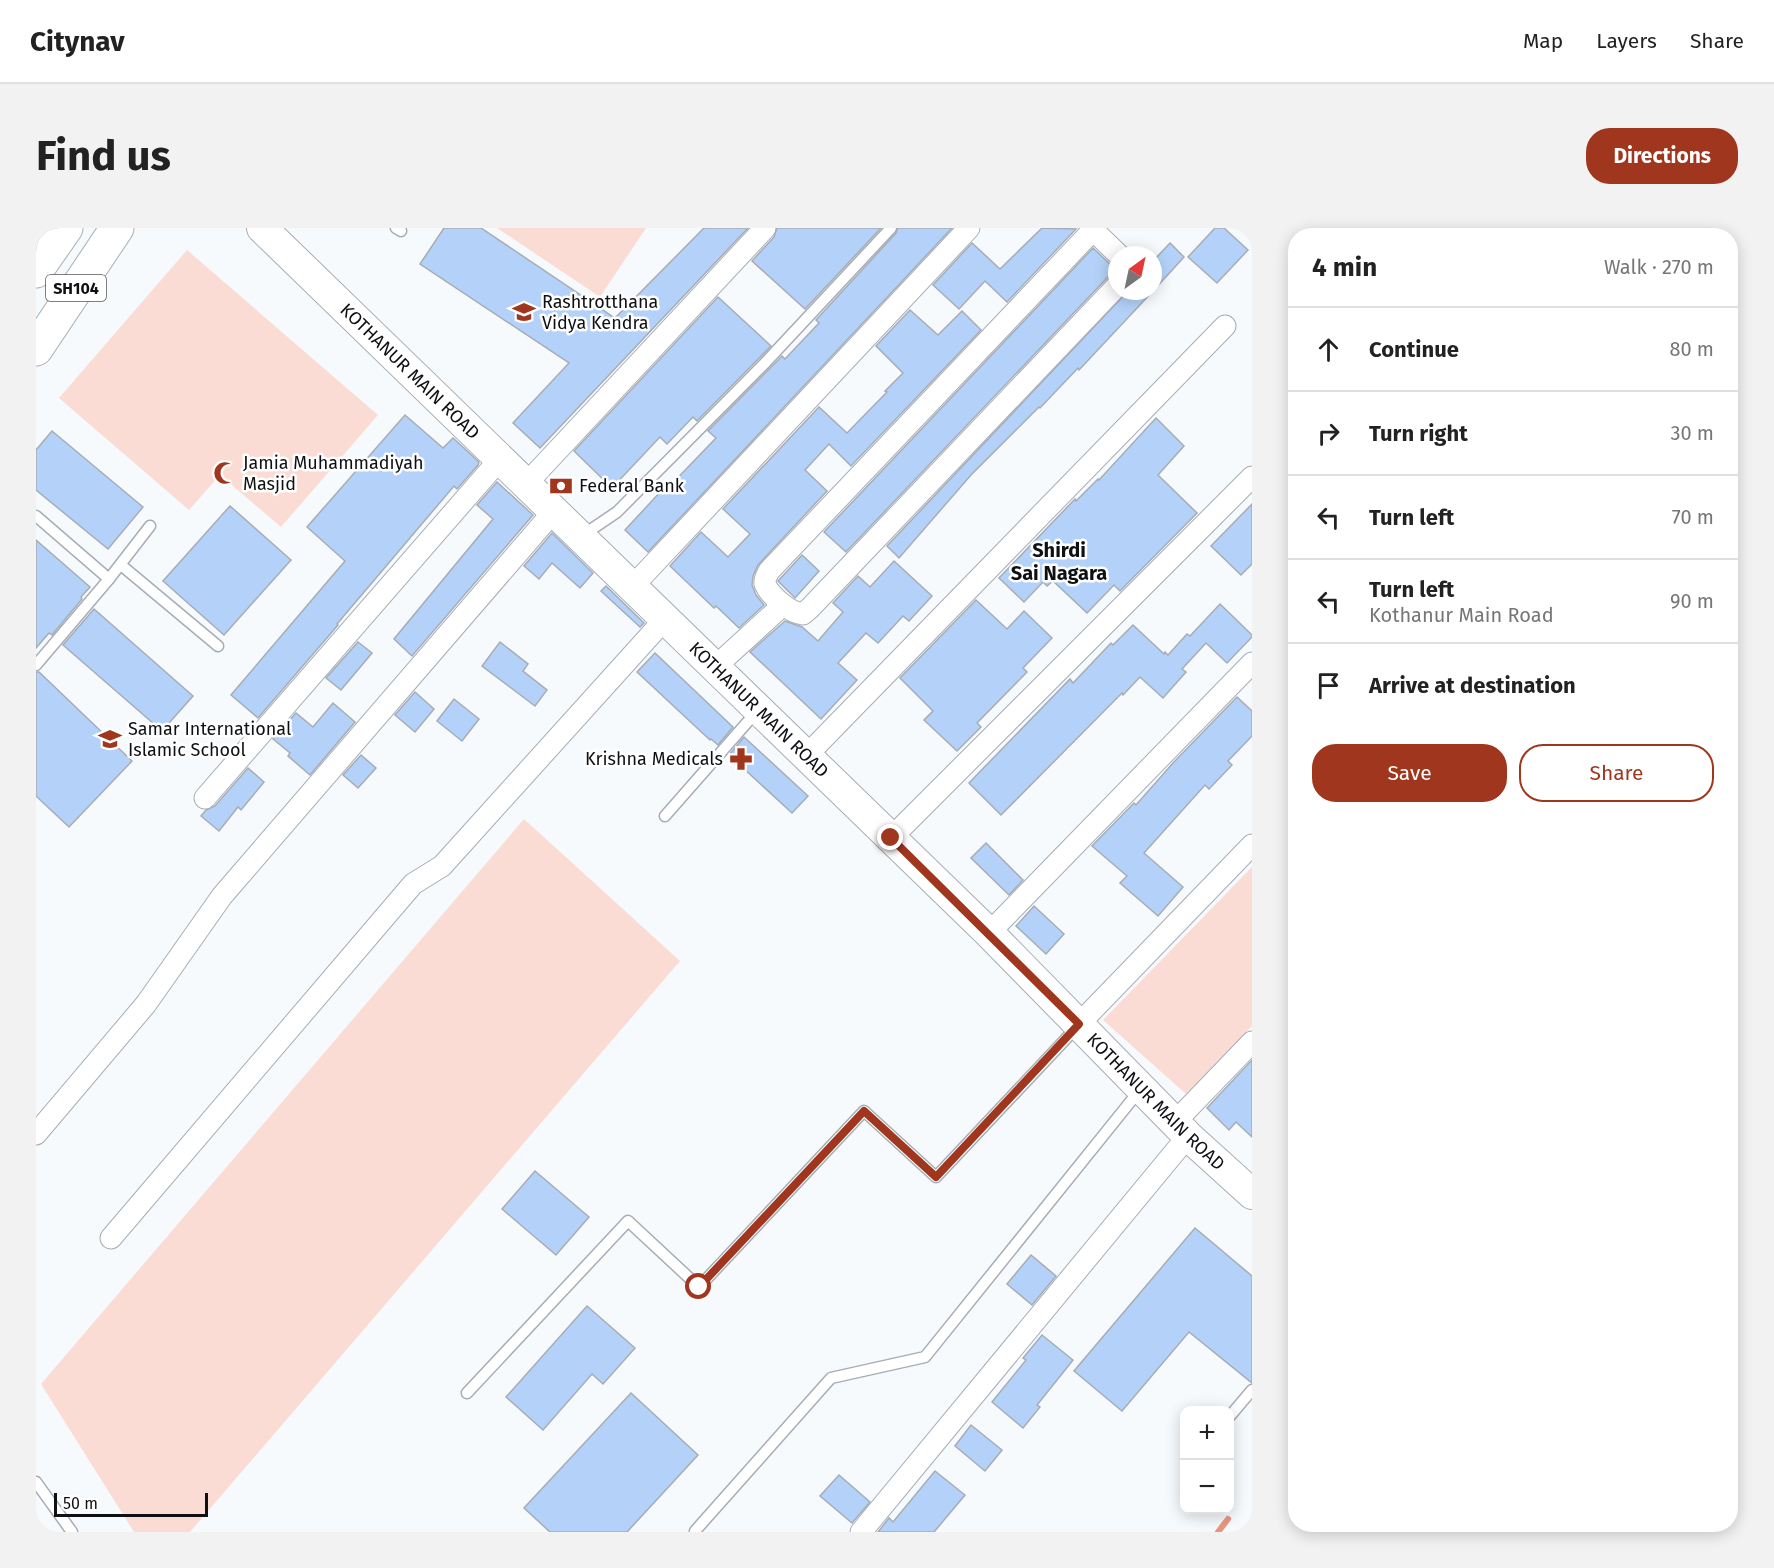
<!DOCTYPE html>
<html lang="en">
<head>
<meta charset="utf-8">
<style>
  body { margin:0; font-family:"Fira Sans",sans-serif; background:#f2f2f2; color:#222 }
  .controls { position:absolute; right:18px; bottom:18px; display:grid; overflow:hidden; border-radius:12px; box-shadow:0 3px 15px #0003 }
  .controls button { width:54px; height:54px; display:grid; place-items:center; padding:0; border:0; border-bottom:2px solid #e0e0e0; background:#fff; color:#222; font:30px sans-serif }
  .compass { position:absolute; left:1072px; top:18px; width:54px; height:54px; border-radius:50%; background:#fff; box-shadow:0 3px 15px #0003; rotate:33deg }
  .scale { position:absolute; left:18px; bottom:15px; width:154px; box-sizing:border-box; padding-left:6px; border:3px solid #0e1013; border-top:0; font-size:16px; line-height:21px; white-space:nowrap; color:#0e1013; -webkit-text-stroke:4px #fff; paint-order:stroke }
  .stop { position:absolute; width:18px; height:18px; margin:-14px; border:4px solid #9f361d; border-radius:50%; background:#fff }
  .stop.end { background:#9f361d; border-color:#fff; box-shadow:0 2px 6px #0008 }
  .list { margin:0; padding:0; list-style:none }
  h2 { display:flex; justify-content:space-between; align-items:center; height:78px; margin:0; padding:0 24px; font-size:26px }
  h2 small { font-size:20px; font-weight:400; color:#767676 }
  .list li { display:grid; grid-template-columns:39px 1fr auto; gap:18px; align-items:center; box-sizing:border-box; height:84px; padding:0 24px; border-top:2px solid #e0e0e0 }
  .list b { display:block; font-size:22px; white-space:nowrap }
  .list p { margin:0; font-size:20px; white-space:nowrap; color:#767676 }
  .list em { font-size:20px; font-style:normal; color:#767676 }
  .actions { display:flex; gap:12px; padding:18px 24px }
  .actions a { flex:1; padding:14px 0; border:2px solid #9f361d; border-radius:24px; text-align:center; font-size:21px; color:#9f361d }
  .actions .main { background:#9f361d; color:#fff }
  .icon { flex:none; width:33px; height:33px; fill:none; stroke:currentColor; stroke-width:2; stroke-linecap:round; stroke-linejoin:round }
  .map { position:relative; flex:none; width:1216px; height:1304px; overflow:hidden; border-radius:24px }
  header { display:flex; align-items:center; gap:36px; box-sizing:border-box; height:84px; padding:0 30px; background:#fff; border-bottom:2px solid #e0e0e0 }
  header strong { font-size:28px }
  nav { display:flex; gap:33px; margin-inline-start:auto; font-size:21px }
  .intro { display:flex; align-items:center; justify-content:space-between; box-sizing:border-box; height:144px; padding:0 36px }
  h1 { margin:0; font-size:42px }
  .button { padding:15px 27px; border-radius:24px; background:#9f361d; color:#fff; font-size:21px; font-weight:700 }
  main { display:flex; gap:36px; padding:0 36px }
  aside { flex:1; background:#fff; border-radius:24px; box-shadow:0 3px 15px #0003 }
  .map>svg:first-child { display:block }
  .green { fill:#fbdcd4 }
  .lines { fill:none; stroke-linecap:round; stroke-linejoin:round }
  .stream { stroke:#e99681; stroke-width:6 }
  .building { fill:#b4d2f9; stroke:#a6acb5; stroke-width:1.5 }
  .lane-casing { stroke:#a6adb6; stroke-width:13 }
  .street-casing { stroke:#a6adb6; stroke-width:23 }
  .secondary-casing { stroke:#a6adb6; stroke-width:32 }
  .primary-casing { stroke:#a6adb6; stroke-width:35 }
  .lane { stroke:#fff; stroke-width:10 }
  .street { stroke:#fff; stroke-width:21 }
  .secondary { stroke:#fff; stroke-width:30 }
  .primary { stroke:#fff; stroke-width:33 }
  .route { stroke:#9f361d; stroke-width:8 }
  .labels { text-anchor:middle; stroke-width:5; stroke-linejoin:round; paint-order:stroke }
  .shield { fill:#fff; stroke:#56585a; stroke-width:1.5 }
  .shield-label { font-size:16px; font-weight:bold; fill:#0e1013 }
  .poi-label { font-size:18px; fill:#0e1013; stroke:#fff; text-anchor:start }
  .street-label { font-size:18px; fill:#0e1013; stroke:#fff }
  .neighbourhood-label { font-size:20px; font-weight:bold; fill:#0e1013; stroke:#fff }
</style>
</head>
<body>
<header>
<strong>Citynav</strong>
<nav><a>Map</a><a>Layers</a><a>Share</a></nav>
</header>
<div class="intro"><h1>Find us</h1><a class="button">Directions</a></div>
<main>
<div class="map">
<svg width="1216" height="1304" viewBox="0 0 1216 1304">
  <rect width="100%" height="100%" fill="#f7fafd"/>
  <g class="green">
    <path d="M461,0H610L564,69Z"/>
    <path d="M151,22L342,187L245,299L184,247L153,282L23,170Z"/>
    <path d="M488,591L644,733L154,1304H98L5,1156Z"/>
    <path d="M1216,639V798L1150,866L1067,792Z"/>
  </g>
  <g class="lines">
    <path class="stream" d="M1182,1304L1192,1291"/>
  </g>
  <g class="building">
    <path d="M408,0H445L579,90L668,0H712L504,220L477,195L533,135L384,36Z"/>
    <path d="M741,0H845L769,81L716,33L738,9Z"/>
    <path d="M862,0H916L612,324L589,302L626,262L628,264L680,210L672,203L746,128L749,131L783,95L780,92L860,5Z"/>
    <path d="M1006,0L1040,1L971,74L949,53L923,81L897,57L936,15L964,41Z"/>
    <path d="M1179,0H1188L1212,22L1181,55L1152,29Z"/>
    <path d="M1134,15L1148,29L1117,63V33Z"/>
    <path d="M1057,20L1074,36L1081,39V46L1072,49L810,324L788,304Z"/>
    <path d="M1092,63H1117L1043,142L1042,140L1004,180L1003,179L935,247L863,330L851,318Z"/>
    <path d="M682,69L735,118L661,193L657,189L631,216L624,209L576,260L538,223Z"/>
    <path d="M874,82L902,107L926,83L945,102L815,238L793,216L769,242L791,263L722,337L717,348L716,357L720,367L728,377L703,400L680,378L678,380L634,338L665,304L692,329L714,306L687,281L783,179L811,205L851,164L849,163L867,145L840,118Z"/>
    <path d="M369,187L407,220L417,210L443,234L442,237L421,261L418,258L301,396L302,397L222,490L195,467L309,333L271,299Z"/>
    <path d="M1120,190L1148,218L1122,247L1161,285L1084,363L1078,357L1051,385L1017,353L1011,358L1007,354L988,374L963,350L1039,271L1040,273L1062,251L1063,252Z"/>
    <path d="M16,203L107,279L72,321L0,262V222Z"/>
    <path d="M461,254L497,287L376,428L358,411L457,291L441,277Z"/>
    <path d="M1216,276V336L1205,347L1175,318Z"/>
    <path d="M194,278L255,332L188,407L127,353Z"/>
    <path d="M516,305L557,345L544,360L516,335L503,351L488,338Z"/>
    <path d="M0,312L54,359L45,369L46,371L16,407L13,405L0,420Z"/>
    <path d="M766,327L783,343L759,370L742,353Z"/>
    <path d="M858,333L896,368L873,393L867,388L842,415L830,405L802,435L821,452L785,491L714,424L749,393L766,399L782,413L807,384L797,375L822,348L834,359Z"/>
    <path d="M570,358L608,395L604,399L565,363Z"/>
    <path d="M940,372L971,401L988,383L1016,410L987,440L991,444L941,495L945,499L921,523L888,492L897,483L864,450Z"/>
    <path d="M1184,376L1216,407V409L1191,435L1170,415L1146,441L1150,444L1127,470L1104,449L1087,467L1086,465L965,587L933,555L1034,451L1037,455L1075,415L1077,417L1097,397L1128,426L1129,424L1132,427L1151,406L1154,408Z"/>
    <path d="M58,381L157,468L126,503L27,417Z"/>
    <path d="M322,414L336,425L305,462L290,450Z"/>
    <path d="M464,414L492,436L487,443L511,462L499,478L446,438Z"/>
    <path d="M619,425L697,499L682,517L675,511L674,512L601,444Z"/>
    <path d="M0,444H3L96,533L33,599L0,568Z"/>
    <path d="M379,464L398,481L379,504L359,487Z"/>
    <path d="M1201,469L1216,483V508L1192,533L1196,537L1173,561L1169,557L1108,625L1147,659L1122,688L1084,655L1091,648L1056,618L1098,575L1100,577L1137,535Z"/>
    <path d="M418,471L443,491L426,513L401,493Z"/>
    <path d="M297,475L319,494L274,547L252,528L254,525L237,511L260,485L277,499Z"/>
    <path d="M708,509L772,568L756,585L693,527Z"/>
    <path d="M325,527L340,540L322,560L307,547Z"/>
    <path d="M212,540L228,554L205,582L202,579L183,603L165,588L170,582L179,578Z"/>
    <path d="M950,615L987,652L973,667L935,630Z"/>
    <path d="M998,678L1028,706L1010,726L980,698Z"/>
    <path d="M1216,832V909L1200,894L1193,902L1171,880Z"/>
    <path d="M499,943L553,989L520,1027L466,981Z"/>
    <path d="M1159,1000L1216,1048V1155L1153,1104L1086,1183L1038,1143Z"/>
    <path d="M995,1027L1020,1048L996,1077L971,1056Z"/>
    <path d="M551,1078L599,1120L567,1156L556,1146L507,1202L470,1169Z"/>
    <path d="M1006,1107L1037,1132L1001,1177L1004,1179L987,1200L956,1174L990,1132L987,1130Z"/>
    <path d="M595,1165L662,1227L591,1304H514L488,1280Z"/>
    <path d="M935,1197L966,1222L949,1243L919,1218Z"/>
    <path d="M899,1243L929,1267L898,1304H842L853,1290L857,1294Z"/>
    <path d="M803,1247L834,1274L816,1295L784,1268Z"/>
  </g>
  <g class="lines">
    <g class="lane-casing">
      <g id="lane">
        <path d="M360,0L365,3"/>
        <path d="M0,288L73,351"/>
        <path d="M547,307L581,284L728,136L855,0"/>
        <path d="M85,337L182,418"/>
        <path d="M0,437L73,351L114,298"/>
        <path d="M629,588L722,482"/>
        <path d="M431,1165L592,993L663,1059L828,883L900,949L1041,799"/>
        <path d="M1194,1188L1216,1162"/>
        <path d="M0,1254L36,1304"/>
        <path d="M659,1303L795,1150L889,1129L1103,863"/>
      </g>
    </g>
    <g class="street-casing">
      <g id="street">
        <path d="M1081,58L774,380L767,386C754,385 734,368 729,356C728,351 731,347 733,343L1057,2L1083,27"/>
        <path d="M490,256L729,0"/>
        <path d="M596,359L933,0"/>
        <path d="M679,439L747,377"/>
        <path d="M770,528L1189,98"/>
        <path d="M169,570L464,231"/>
        <path d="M855,610L1216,249"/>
        <path d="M953,705L1216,435"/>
        <path d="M1043,796L1216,617"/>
        <path d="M1139,894L1216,814"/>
        <path d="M0,906L110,776L186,668L518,283"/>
        <path d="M75,1010L377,656L406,638L629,391"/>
        <path d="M825,1304L1152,908"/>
      </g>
    </g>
    <g class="secondary-casing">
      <g id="secondary">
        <path id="s1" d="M226,0L953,705L1152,908L1216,966"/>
      </g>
    </g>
    <g class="primary-casing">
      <g id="primary">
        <path d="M0,43L30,0"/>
        <path d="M0,121L81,0"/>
      </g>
    </g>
    <use href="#lane" class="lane"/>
    <use href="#street" class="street"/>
    <use href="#secondary" class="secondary"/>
    <use href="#primary" class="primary"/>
  </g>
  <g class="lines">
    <path class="route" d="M663,1059L828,883L900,949L1043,796L855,610"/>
  </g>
  <defs>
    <g id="school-bare" transform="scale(1.8)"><path d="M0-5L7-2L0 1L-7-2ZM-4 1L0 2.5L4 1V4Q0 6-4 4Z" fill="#9f361d" stroke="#fff" stroke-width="2.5" paint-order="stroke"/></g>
    <g id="mosque-bare" transform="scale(1.8)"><path d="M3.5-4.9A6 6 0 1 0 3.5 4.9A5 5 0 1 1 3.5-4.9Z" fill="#9f361d" stroke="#fff" stroke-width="2.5" paint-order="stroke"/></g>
    <g id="bank-bare" transform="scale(1.8)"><path d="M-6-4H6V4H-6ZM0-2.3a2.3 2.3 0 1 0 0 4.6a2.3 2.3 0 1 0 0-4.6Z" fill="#9f361d" stroke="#fff" stroke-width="2.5" paint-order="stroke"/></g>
    <g id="pharmacy-bare" transform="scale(1.8)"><path d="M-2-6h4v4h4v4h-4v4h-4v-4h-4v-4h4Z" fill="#9f361d" stroke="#fff" stroke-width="2.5" paint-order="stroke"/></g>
  </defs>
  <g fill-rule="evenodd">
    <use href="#school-bare" x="488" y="84"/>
    <use href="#mosque-bare" x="189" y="245"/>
    <use href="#bank-bare" x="525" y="258"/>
    <use href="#school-bare" x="74" y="511"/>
    <use href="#pharmacy-bare" x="705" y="531"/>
  </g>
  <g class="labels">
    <rect class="shield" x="10" y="47" width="60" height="26" rx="4.5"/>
    <g class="shield-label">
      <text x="40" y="66">SH104</text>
    </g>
    <g class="poi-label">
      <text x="506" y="80">Rashtrotthana<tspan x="506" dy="21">Vidya Kendra</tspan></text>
      <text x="207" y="241">Jamia Muhammadiyah<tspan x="207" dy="21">Masjid</tspan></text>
      <text x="543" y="264">Federal Bank</text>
      <text x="92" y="507">Samar International<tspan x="92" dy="21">Islamic School</tspan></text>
      <text x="687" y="537" text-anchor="end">Krishna Medicals</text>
    </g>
    <g class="street-label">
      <text dy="6" stroke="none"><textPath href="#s1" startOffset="206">KOTHANUR MAIN ROAD</textPath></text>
      <text dy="6" stroke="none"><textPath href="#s1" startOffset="692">KOTHANUR MAIN ROAD</textPath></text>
      <text dy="6" stroke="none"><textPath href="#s1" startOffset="1250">KOTHANUR MAIN ROAD</textPath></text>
    </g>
    <g class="neighbourhood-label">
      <text x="1023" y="329">Shirdi<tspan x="1023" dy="23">Sai Nagara</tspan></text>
    </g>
  </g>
</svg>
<div class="controls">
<button>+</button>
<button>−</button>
</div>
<svg class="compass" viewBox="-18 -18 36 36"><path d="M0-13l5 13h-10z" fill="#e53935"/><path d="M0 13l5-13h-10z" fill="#767676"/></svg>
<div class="scale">50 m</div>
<div class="stop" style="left:663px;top:1059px"></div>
<div class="stop end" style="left:855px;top:610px"></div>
</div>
<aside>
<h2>4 min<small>Walk · 270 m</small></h2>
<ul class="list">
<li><svg class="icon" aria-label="ahead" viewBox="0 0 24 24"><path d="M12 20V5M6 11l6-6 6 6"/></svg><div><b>Continue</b></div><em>80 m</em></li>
<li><svg class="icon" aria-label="right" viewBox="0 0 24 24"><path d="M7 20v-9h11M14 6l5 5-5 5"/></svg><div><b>Turn right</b></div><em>30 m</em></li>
<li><svg class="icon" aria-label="left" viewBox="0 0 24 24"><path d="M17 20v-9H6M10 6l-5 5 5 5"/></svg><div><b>Turn left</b></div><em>70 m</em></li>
<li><svg class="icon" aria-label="left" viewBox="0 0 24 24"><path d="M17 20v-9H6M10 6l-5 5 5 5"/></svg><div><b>Turn left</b><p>Kothanur Main Road</p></div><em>90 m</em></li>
<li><svg class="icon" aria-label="arrive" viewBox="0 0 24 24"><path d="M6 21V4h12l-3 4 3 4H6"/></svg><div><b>Arrive at destination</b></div></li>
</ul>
<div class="actions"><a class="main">Save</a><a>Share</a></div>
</aside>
</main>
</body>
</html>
